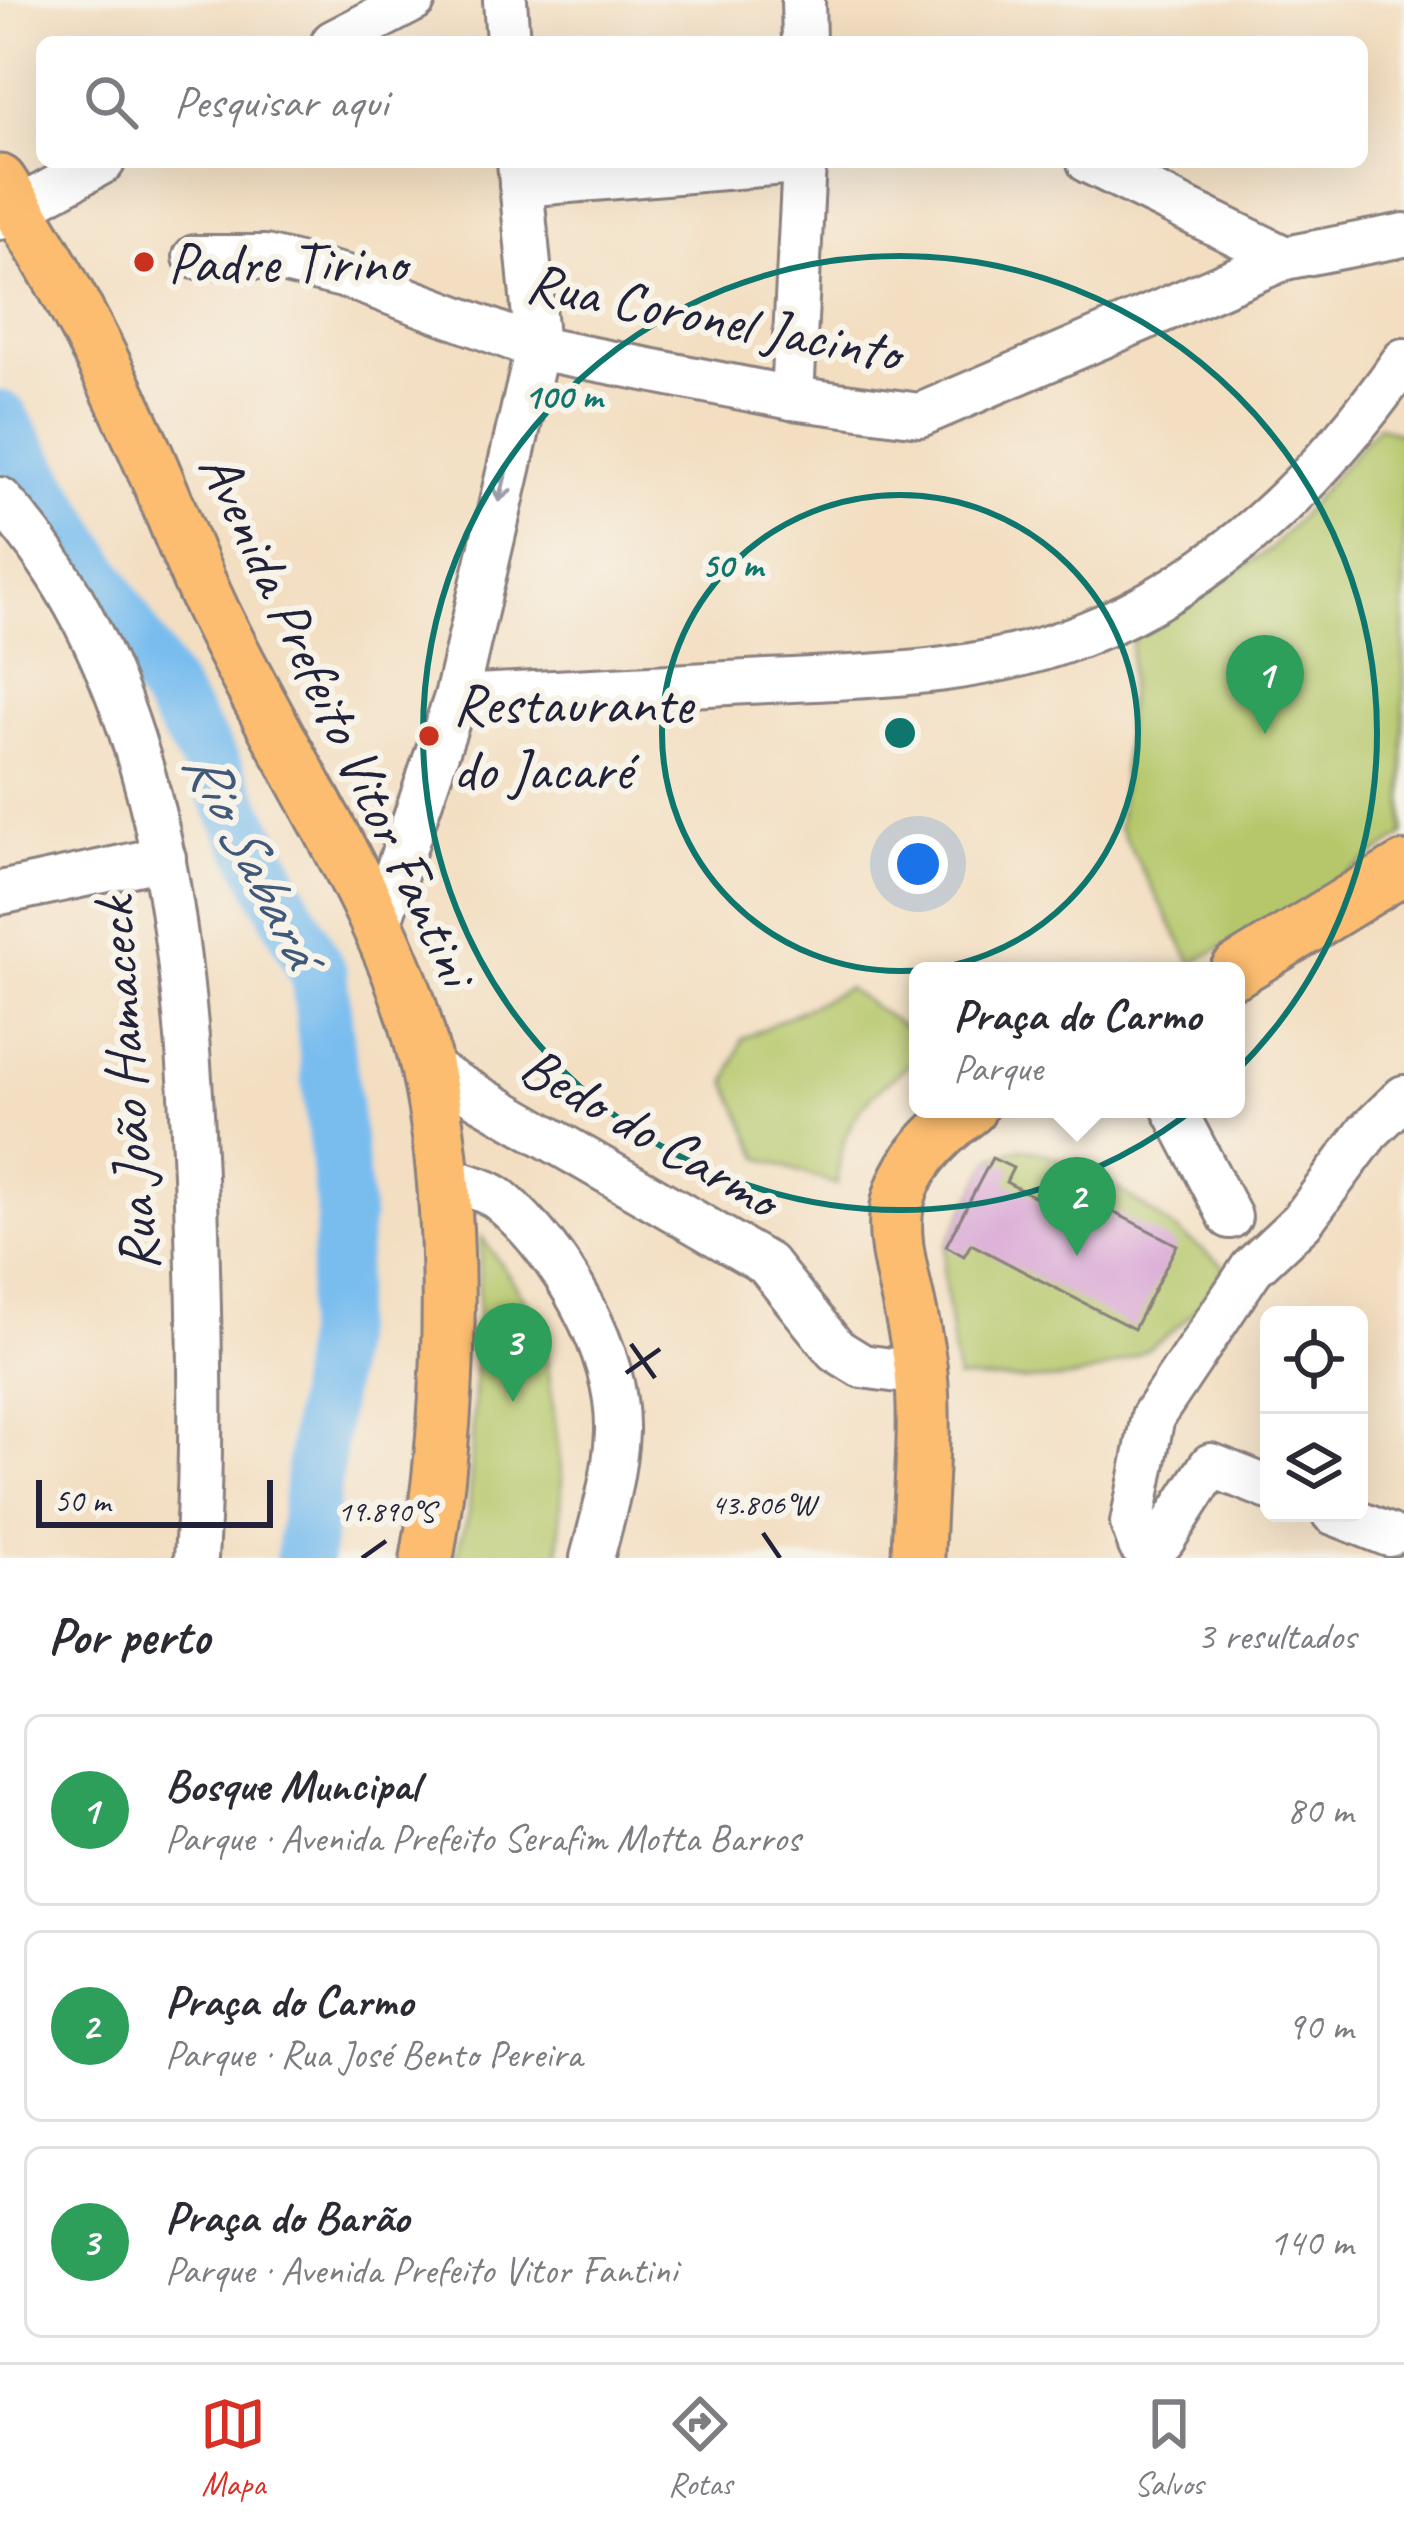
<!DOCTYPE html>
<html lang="pt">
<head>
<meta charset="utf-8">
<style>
  body { margin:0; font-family:Caveat,sans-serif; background:#f7f7f7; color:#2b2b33 }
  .controls { position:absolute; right:36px; bottom:36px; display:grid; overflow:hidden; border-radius:18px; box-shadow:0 12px 48px #0002 }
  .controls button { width:108px; height:108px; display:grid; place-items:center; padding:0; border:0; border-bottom:3px solid #e1e1e2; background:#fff; color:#2b2b33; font:60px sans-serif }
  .scale { position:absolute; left:36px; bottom:30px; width:237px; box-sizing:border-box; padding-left:12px; border:6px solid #22223b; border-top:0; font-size:33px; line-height:42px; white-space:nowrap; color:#22223b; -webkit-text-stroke:9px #f7f3e8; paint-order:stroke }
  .you { position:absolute; left:918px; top:864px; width:42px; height:42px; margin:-30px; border:9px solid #fff; border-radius:50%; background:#1a73e8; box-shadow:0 0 0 18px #1a73e833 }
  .badge { display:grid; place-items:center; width:78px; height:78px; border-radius:50%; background:#d93025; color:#fff; font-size:39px; font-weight:700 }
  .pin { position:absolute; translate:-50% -99px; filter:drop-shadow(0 3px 6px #0008) }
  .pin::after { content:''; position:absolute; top:63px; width:42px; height:36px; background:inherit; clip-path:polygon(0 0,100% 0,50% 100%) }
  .popup { position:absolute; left:909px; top:962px; width:336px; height:156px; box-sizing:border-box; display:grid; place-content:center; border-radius:18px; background:#fff; filter:drop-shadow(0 3px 9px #0005); font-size:39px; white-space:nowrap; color:#7c7c81 }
  .popup b { font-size:45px; color:#2b2b33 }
  .popup::after { content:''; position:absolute; left:50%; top:100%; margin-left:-24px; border:24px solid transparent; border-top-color:#fff }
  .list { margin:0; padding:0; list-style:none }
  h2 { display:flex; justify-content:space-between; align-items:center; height:156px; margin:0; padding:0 48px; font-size:51px }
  h2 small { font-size:39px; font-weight:400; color:#7c7c81 }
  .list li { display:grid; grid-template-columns:78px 1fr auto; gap:36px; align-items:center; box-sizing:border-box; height:192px; margin:0 24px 24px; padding:0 24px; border:3px solid #e1e1e2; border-radius:18px }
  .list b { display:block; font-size:45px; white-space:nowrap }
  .list p { margin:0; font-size:39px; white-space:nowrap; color:#7c7c81 }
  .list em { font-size:39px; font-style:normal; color:#7c7c81 }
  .icon { flex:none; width:66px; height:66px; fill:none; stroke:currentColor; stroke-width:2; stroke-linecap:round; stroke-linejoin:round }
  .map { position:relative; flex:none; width:1404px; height:1558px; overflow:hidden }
  .search { position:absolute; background:#fff; box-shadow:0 12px 48px #0002; left:36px; right:36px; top:36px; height:132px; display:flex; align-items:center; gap:30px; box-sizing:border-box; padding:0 42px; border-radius:18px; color:#7c7c81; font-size:45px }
  .sheet { height:804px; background:#fff }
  nav { display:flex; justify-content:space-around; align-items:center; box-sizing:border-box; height:168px; border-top:3px solid #e1e1e2; background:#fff; font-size:33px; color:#7c7c81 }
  nav a { display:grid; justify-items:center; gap:6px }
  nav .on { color:#d93025 }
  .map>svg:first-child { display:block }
  .green { fill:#b5c76a; stroke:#6c7452; stroke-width:3 }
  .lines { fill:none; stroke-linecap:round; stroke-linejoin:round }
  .river { stroke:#79bdef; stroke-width:57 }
  .building { fill:#d69ed4 }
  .minor-casing { stroke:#8a807e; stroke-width:48 }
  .major-casing { stroke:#8a807e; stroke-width:57 }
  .minor { stroke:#fff; stroke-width:42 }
  .major { stroke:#fcbd6f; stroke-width:51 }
  .oneway { stroke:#9c9ca7 }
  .ticks { fill:none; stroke:#22223b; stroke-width:4.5 }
  .ring { fill:none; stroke:#0f766e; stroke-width:6 }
  .poi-dot { fill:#c8321e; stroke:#f7f3e8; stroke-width:4.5 }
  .labels { text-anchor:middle; stroke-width:12; stroke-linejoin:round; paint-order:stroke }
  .poi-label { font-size:57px; fill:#22223b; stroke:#f7f3e8; text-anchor:start }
  .street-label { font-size:57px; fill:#22223b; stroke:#f7f3e8 }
  .water-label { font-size:60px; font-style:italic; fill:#40587a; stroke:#f7f3e8 }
  .ticks-label { font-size:30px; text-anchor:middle; fill:#22223b; stroke:#f7f3e8; stroke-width:12; stroke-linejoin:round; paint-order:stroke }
  .centre { fill:#0f766e; stroke:#f7f3e8; stroke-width:6 }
  .ring-label { font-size:36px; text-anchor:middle; font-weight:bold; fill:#0f766e; stroke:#f7f3e8; stroke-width:12; stroke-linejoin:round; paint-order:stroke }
</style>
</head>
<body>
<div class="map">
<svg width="1404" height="1558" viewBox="0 0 1404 1558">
  <rect width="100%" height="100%" fill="#f7f3e8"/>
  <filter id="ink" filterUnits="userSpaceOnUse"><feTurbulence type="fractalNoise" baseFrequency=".00833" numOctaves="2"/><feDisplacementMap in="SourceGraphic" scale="24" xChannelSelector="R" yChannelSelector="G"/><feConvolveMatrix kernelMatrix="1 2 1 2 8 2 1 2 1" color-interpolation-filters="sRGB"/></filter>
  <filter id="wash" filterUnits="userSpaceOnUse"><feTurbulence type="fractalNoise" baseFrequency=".004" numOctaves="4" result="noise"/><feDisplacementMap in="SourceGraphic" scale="48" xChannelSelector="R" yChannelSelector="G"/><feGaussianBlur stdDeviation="2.7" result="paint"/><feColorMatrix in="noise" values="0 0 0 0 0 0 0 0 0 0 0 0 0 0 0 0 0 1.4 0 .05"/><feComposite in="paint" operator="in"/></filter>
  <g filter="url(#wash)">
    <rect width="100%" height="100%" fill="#f3dec1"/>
    <g class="green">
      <path d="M1378,426L1404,435V835L1289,913L1192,963L1119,827L1132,640L1271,549Z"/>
      <path d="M847,988L918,1037V1058C867,1096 840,1118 837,1185L760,1158L727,1082L742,1039Z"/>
      <path d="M1020,1148C1095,1158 1163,1224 1225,1266C1197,1320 1149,1357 1089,1374C1051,1385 997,1378 957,1379L943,1270L946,1246L992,1158Z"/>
      <path d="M481,1236L543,1325L562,1479L559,1558H455L469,1513Z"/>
    </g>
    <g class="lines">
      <path class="river" d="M0,419L212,765L319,975L345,1217L304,1558"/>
    </g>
    <g id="blocks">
      <path class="building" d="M992,1158L1013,1168L1006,1182L1084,1222L1094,1202L1177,1245L1134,1329L971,1244L964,1256L946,1246Z"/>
    </g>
  </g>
  <g filter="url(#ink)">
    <use href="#blocks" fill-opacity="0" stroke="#8a807e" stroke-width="3"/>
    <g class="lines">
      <g class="minor-casing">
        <g id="minor">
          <path d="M505,0L508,42"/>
          <path d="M803,0L804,42"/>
          <path d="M333,42L414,0"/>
          <path d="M1089,162L1285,258"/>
          <path d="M521,185L797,162"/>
          <path d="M0,218L103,162"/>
          <path d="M195,257H265L351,278L537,348L792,398L920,415L1285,258L1404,235"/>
          <path d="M792,398L804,162"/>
          <path d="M0,499C173,688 189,987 197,1230C200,1340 203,1448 196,1558"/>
          <path d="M456,697C559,692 663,687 767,681C873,676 982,675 1082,635C1218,581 1321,479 1404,360"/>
          <path d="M0,893L164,858"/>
          <path d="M378,927L456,697L537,348L519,162"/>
          <path d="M426,1067L767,1264L836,1350L862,1366L921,1374"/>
          <path d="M1174,1109L1230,1217"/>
          <path d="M440,1177C458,1183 485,1188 500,1200C561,1251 619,1351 617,1432C615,1475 603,1517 592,1558"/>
          <path d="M1269,1488L1211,1465L1163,1540L1140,1545L1132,1523L1153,1416L1252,1268L1302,1221L1368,1132L1404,1097"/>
          <path d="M1333,1513L1389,1535"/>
        </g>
      </g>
      <g class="major-casing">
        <g id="major">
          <path d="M0,181C54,263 102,354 142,444C167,499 187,557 213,611C273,736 352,854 402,983C462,1138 456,1396 427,1558"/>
          <path d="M1236,971L1404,868"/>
          <path d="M918,1558C919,1498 927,1433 921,1373C908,1251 850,1200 970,1109"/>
        </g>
      </g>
      <use href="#minor" class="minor"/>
      <use href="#major" class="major"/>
    </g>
    <defs><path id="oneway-shaft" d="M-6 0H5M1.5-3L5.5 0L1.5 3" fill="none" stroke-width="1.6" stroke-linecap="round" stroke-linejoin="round" transform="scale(3)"/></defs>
    <use class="oneway" href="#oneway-shaft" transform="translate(503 484) rotate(104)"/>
  </g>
  <path class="ticks" d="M631,1344L655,1378M626,1373L660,1349M763,1533L780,1558M362,1558L386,1541"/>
  <g class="ring">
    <circle cx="900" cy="733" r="238"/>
    <circle cx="900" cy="733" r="477"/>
  </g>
  <g class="poi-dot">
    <circle cx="144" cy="262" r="12"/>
    <circle cx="429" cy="736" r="12"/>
  </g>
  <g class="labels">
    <g class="poi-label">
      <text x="168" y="282">Padre Tirino</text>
      <text x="453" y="723">Restaurante<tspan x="453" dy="66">do Jacaré</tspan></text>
    </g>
    <g class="street-label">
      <text transform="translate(714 316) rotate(11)" y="20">Rua Coronel Jacinto</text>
      <text transform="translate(339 718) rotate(65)" y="20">Avenida Prefeito Vitor Fantini</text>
      <text transform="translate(125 1085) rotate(-94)" y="20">Rua João Hamaceck</text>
      <text transform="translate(650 1131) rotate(30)" y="20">Bedo do Carmo</text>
    </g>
    <g class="water-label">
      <text transform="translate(254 856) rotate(63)" y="21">Rio Sabará</text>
    </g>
  </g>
  <g class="ticks-label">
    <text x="763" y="1514">43.806°W</text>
    <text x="386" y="1521">19.890°S</text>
  </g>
  <circle cx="900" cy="733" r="18" class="centre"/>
  <g class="ring-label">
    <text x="563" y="408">100 m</text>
    <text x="732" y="577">50 m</text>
  </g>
</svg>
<div class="controls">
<button><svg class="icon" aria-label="locate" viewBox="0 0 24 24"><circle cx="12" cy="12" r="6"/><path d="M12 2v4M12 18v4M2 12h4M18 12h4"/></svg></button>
<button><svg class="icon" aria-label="layers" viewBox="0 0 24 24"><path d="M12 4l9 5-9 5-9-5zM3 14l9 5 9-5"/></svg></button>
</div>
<div class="scale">50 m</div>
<div class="you"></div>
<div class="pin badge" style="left:1265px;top:734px;background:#2e9e5b">1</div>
<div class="pin badge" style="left:1077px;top:1256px;background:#2e9e5b">2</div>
<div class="popup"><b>Praça do Carmo</b>Parque</div>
<div class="pin badge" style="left:513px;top:1402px;background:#2e9e5b">3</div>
<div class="search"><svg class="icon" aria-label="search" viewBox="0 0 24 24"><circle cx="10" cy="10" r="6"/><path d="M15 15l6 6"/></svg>Pesquisar aqui</div>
</div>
<section class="sheet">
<h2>Por perto<small>3 resultados</small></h2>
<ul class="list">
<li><span class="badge" style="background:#2e9e5b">1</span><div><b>Bosque Muncipal</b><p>Parque · Avenida Prefeito Serafim Motta Barros</p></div><em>80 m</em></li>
<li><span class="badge" style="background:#2e9e5b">2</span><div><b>Praça do Carmo</b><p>Parque · Rua José Bento Pereira</p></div><em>90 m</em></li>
<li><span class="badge" style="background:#2e9e5b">3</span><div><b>Praça do Barão</b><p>Parque · Avenida Prefeito Vitor Fantini</p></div><em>140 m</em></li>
</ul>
</section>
<nav>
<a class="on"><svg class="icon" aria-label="map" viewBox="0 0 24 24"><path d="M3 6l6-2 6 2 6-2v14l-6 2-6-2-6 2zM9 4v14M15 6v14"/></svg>Mapa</a>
<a><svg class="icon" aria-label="directions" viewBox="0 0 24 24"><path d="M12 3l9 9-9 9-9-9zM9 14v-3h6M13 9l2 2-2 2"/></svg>Rotas</a>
<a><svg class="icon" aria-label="saved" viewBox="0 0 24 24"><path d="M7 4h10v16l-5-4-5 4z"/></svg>Salvos</a>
</nav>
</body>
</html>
